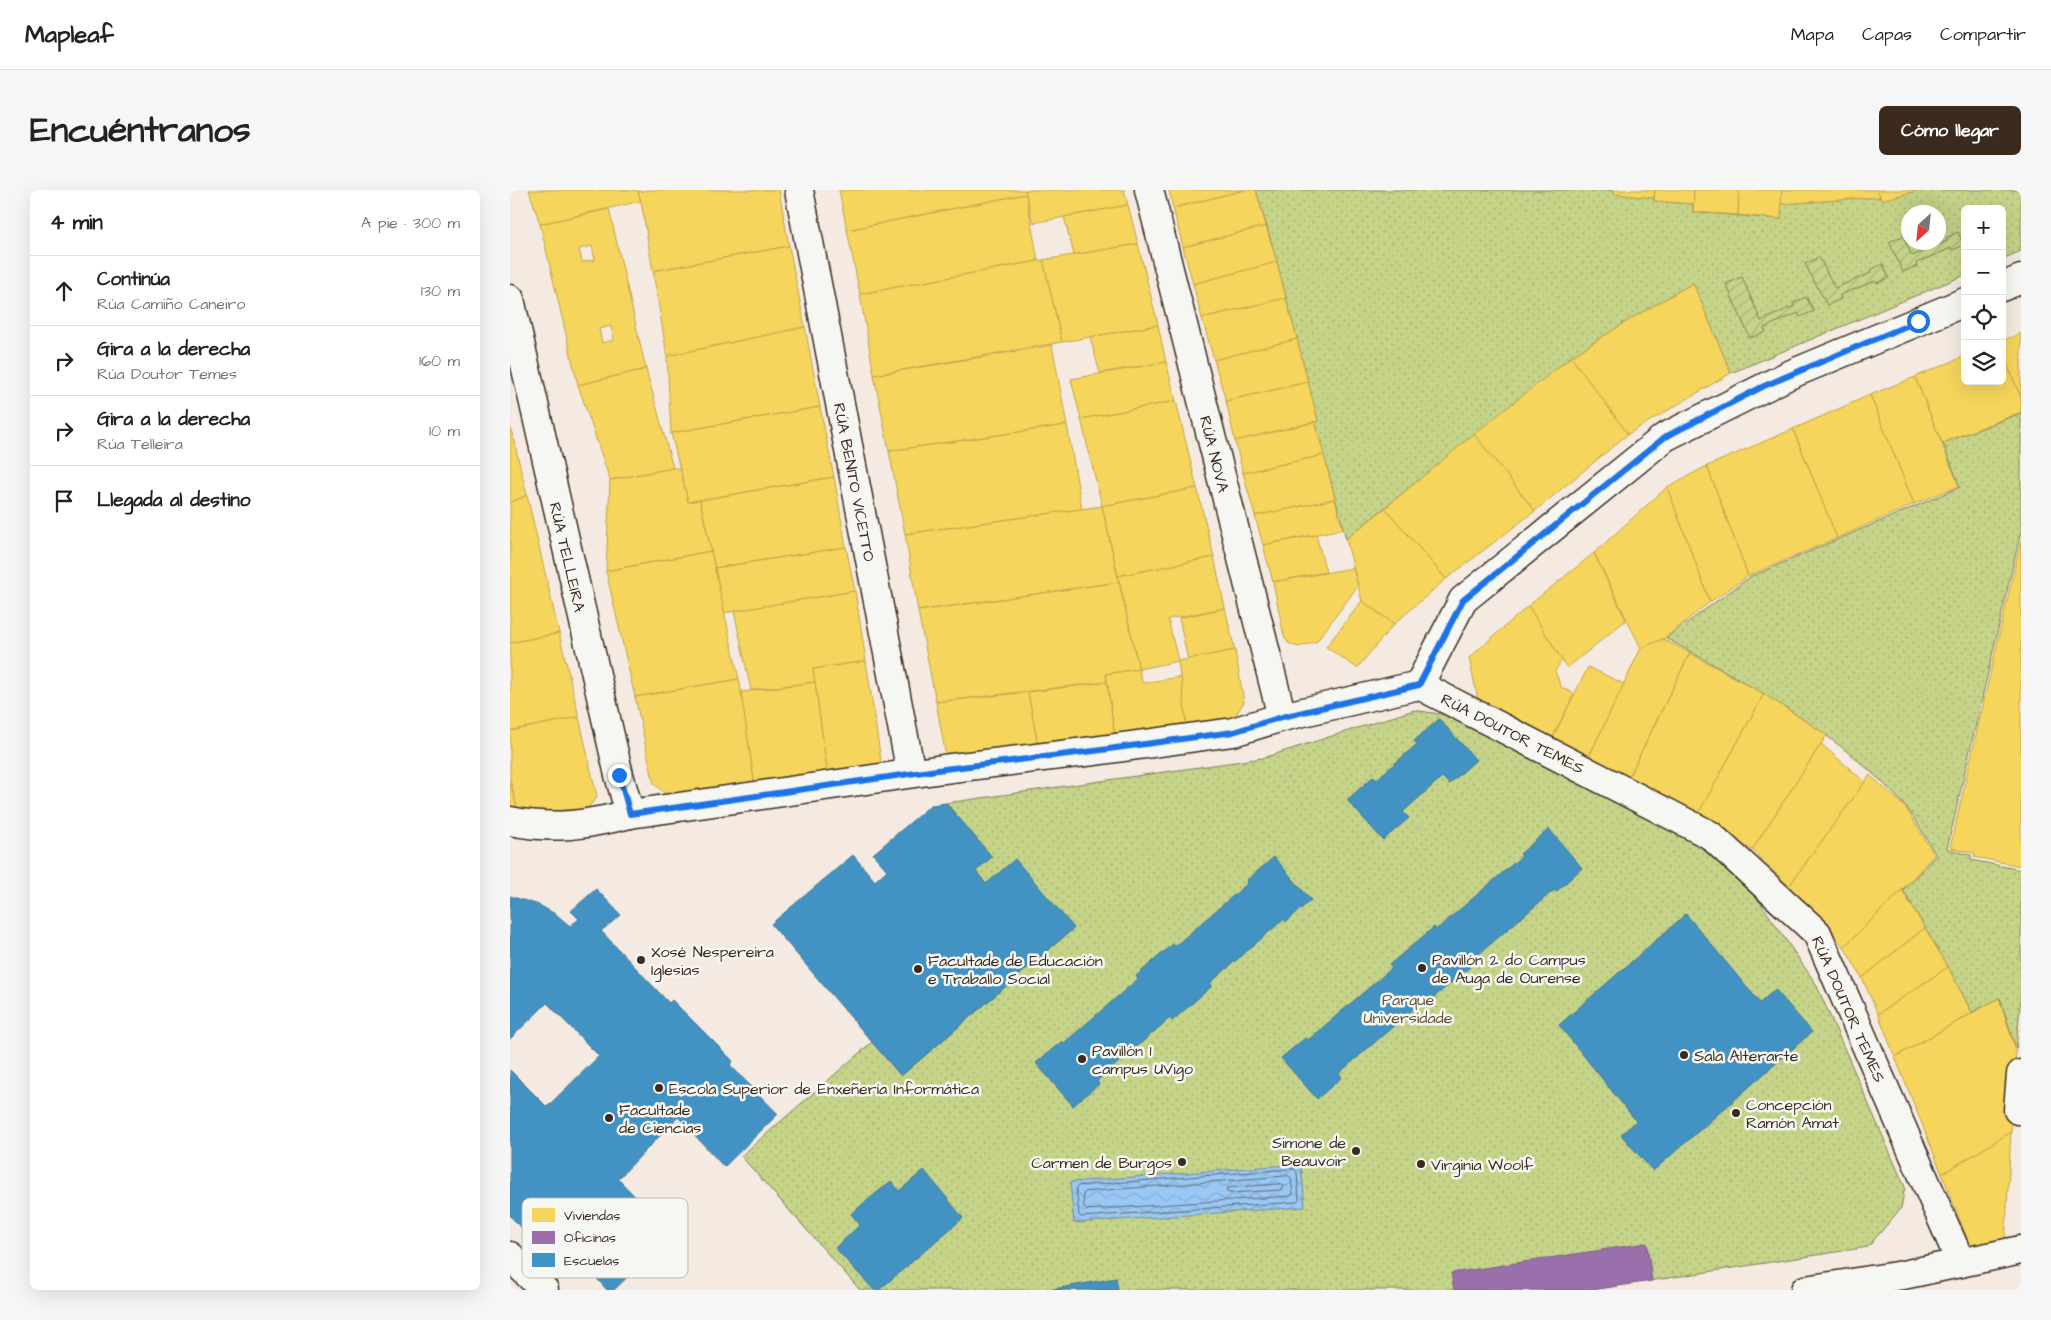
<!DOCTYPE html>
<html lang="es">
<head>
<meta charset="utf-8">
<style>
  body { margin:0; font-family:"Architects Daughter",sans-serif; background:#f6f6f6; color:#222 }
  .controls { position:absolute; right:15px; top:15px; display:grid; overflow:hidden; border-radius:8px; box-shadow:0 5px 20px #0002 }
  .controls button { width:45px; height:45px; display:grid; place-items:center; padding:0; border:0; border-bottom:1px solid #e0e0e0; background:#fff; color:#222; font:25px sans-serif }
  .compass { position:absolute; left:1391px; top:15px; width:45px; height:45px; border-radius:50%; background:#fff; box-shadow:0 5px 20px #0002; rotate:207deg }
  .stop { position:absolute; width:15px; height:15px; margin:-11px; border:4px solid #1a73e8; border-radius:50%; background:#fff }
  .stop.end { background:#1a73e8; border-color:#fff; box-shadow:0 1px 5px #0008 }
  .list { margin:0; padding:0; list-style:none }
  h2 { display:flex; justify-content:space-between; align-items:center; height:65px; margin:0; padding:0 20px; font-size:21px }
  h2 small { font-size:16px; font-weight:400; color:#767676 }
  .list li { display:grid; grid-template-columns:32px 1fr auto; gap:15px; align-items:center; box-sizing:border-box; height:70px; padding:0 20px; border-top:1px solid #e0e0e0 }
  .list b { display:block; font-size:19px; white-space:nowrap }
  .list p { margin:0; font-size:16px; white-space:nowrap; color:#767676 }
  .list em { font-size:16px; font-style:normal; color:#767676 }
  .icon { flex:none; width:28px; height:28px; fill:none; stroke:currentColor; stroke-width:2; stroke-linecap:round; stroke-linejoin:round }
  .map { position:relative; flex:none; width:1511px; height:1100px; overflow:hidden; border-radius:8px }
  header { display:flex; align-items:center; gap:30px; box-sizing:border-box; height:70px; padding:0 25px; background:#fff; border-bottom:1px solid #e0e0e0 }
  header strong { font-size:24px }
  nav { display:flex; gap:28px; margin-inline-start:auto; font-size:18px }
  .intro { display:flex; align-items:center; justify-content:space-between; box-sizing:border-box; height:120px; padding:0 30px }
  h1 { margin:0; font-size:35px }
  .button { padding:12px 22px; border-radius:8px; background:#3b2a1e; color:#fff; font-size:18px; font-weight:700 }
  main { display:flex; gap:30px; padding:0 30px }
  aside { flex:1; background:#fff; border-radius:8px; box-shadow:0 5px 20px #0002 }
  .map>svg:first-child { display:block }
  .park { fill:url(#park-dots); stroke:#807f54; fill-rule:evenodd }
  .garden { fill:url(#garden-furrows); stroke:#807f54 }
  .water { fill:url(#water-waves); stroke:#73899e }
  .homes { fill:#f6d55c; stroke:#bea249; fill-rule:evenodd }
  .offices { fill:#9970ab; stroke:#7d5b81 }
  .schools { fill:#4393c3; stroke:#417492 }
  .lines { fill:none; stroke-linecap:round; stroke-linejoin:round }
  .shore { stroke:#616974; stroke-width:1 }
  .minor-casing { stroke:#3b2a1e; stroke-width:31 }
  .minor { stroke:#f6f6f2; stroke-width:28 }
  .route { stroke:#1a73e8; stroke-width:6 }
  .poi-dot { fill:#3b2a1e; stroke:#f6f6f2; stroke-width:2 }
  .labels { text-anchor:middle; stroke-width:5; stroke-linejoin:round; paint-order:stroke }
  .street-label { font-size:16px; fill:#3b2a1e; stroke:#f6f6f2 }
  .poi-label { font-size:16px; fill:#3b2a1e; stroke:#f6f6f2; text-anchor:start }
  .park-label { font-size:16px; fill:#5e5439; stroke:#f6f6f2 }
  .key { fill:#f6f6f2; stroke:#beb9b2; stroke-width:1 }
  .key-label { font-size:14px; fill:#3b2a1e }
</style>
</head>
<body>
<header>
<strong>Mapleaf</strong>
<nav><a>Mapa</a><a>Capas</a><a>Compartir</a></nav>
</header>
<div class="intro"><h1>Encuéntranos</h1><a class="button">Cómo llegar</a></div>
<main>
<aside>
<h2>4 min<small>A pie · 300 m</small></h2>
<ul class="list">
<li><svg class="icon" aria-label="ahead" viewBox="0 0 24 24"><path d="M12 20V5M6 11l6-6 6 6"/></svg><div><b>Continúa</b><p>Rúa Camiño Caneiro</p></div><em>130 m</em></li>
<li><svg class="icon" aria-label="right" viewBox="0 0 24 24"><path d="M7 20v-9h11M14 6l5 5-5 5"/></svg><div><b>Gira a la derecha</b><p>Rúa Doutor Temes</p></div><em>160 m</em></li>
<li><svg class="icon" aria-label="right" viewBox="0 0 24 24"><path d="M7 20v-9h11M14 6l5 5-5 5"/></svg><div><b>Gira a la derecha</b><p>Rúa Telleira</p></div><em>10 m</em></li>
<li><svg class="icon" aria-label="arrive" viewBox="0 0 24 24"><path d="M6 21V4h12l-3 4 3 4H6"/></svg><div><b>Llegada al destino</b></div></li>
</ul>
</aside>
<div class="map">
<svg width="1511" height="1100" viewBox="0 0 1511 1100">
  <defs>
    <pattern id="park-dots" width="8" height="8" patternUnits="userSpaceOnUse" patternTransform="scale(1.25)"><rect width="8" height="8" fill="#c5d489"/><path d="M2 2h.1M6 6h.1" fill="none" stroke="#aab676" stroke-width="1.8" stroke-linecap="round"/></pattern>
    <pattern id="garden-furrows" width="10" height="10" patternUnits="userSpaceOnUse" patternTransform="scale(1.25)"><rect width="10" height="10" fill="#c5d489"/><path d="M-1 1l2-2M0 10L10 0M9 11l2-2" fill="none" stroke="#aab676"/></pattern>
    <pattern id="water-waves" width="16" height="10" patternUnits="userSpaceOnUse" patternTransform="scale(1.25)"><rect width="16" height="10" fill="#99c8f4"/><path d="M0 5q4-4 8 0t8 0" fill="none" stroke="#85acd1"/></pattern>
  </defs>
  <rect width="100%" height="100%" fill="#f4eae1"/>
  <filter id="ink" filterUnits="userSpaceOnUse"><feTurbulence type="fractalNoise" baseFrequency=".02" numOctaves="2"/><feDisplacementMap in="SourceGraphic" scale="10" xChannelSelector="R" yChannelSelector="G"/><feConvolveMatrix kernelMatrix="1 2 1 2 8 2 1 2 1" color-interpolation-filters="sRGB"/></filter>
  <g filter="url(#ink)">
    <g class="park">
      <path d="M746,0H1097L1104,1V4L1144,8V11L1183,14V22L1271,29V14L1370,7L1371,10L1410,0H1511V61L1492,69V19H1455V85L1221,183L1183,93L1119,130L1061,167L836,349L805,232L808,231L767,72ZM1398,22H1428V52H1398Z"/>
      <path d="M1511,223V341L1437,659L1461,665V670L1511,680V805L1506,859L1490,808L1462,822L1438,777L1393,700L1426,665C1416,649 1407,630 1395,616C1329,542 1241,496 1156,448L1240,387L1450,297L1433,253Z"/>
      <path d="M904,520L948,527L1087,597L1197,660L1243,702L1306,794L1395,997L1391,1018L1358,1057L1081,1100H350L231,966L362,852L391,886L564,738L476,694L466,681L482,667L436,613L753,568Z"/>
    </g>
    <g class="garden">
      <path d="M1448,42L1454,55L1442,60L1441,58L1406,73L1407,76L1393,82L1379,52L1393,46L1402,66L1437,51L1436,48Z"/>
      <path d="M1309,67L1325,98L1361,83L1360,80L1373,74L1379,88L1367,93L1365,91L1330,105L1331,109L1317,115L1295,74Z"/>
      <path d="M1232,87L1251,131L1284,116L1283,113L1296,107L1304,121L1290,127L1288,123L1254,138L1256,142L1240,148L1216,94Z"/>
    </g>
    <path class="water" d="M791,974L795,1017L564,1033L560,992Z"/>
    <g class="homes">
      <path d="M19,0H128L131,11L30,34Z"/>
      <path d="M139,0H269L279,56L143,81L131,11L128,2Z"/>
      <path d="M329,0H515L516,4L337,40Z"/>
      <path d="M515,0H614L618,15L523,33Z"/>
      <path d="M659,0H735L663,18Z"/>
      <path d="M735,0H746L756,36L673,57L663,18Z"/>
      <path d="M1104,0H1145L1144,8L1104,4Z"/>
      <path d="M1145,0H1184L1183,14L1144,11Z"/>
      <path d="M1184,0H1229L1228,25L1183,22Z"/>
      <path d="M1229,0H1272L1271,29L1228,25Z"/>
      <path d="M1272,0H1368L1370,7L1271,14Z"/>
      <path d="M1368,0H1410L1371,10Z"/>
      <path d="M516,4L528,71L350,104L337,40Z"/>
      <path d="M618,15L628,54L564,65L554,27Z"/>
      <path d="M99,19L136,179L68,195L30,34ZM82,56L85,70L72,72L69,59ZM101,136L104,150L92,153L89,139Z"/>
      <path d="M756,36L767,72L683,94L673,57Z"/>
      <path d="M628,54L648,135L552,152L533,70Z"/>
      <path d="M279,56L295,137L157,166L143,81Z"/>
      <path d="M533,70L552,152L364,185L350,104Z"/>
      <path d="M767,72L776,108L692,128L683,94Z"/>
      <path d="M1183,93L1221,183L1118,244L1061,167L1119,130Z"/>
      <path d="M776,108L787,149L704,170L692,128Z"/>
      <path d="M648,135L656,172L590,183L580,147Z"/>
      <path d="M295,137L310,217L161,243L157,166Z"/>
      <path d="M1511,143V208L1492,162V151Z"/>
      <path d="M787,149L798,192L716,211L704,170Z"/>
      <path d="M542,155L557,235L379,261L364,185Z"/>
      <path d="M1492,162L1511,208V222L1432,253L1405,187L1455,166V191H1492Z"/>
      <path d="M1061,167L1118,244L1025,321L964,244Z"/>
      <path d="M656,172L666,211L571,229L561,189Z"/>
      <path d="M136,179L163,278L100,290L68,195Z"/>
      <path d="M1405,187L1449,296L1404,314L1360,205Z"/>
      <path d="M798,192L808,231L725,251L716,211Z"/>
      <path d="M1360,205L1404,314L1327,348L1283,239Z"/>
      <path d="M666,211L687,298L592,316L571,229Z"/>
      <path d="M310,217L324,287L178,312L161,243Z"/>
      <path d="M805,232L814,265L733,283L725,251Z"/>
      <path d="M0,235L17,305L0,313Z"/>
      <path d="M557,235L572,319L395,344L379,261Z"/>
      <path d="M1283,239L1327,348L1238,386L1197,276Z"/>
      <path d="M964,244L1025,321L936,389L875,318Z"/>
      <path d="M814,265L825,309L745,326L733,283Z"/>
      <path d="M1197,276L1238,386L1200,412L1157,297Z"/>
      <path d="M163,278H170L178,312L190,310L201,361L96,381L100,290Z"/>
      <path d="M324,287L336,357L205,378L190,310Z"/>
      <path d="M1157,297L1200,412L1153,449L1131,458L1084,363Z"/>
      <path d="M687,298L704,367L608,386L592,316Z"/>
      <path d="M17,305L49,443L0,453V313Z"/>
      <path d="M825,309L833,339L753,355L745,326Z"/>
      <path d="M592,316L609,392L408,421L395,344Z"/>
      <path d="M875,318L936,389L884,434L852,411L836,349Z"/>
      <path d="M806,345L816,382L763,392L753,355Z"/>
      <path d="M1511,350V676L1464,667L1465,663L1440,658Z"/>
      <path d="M336,357L345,401L214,423L205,378Z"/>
      <path d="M201,361L229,489L125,507L96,381Z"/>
      <path d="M1084,363L1116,430L1057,478L1018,416Z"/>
      <path d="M704,367L715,418L658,429L668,471L629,479L608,386Z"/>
      <path d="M843,378L848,396L806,452L788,457L778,453L774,446L763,392Z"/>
      <path d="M609,392L629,479L596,484L597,492L426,512L408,421Z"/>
      <path d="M345,401L356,471L303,479L305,492L241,500L224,421Z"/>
      <path d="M852,411L884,434L847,478L816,457Z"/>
      <path d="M1018,416L1052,470L1045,481L1051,497L1064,504L1041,551L969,514L959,468Z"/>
      <path d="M715,418L725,460L678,470L669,428Z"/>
      <path d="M49,443L69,527L0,541V453Z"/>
      <path d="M1153,449L1180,463L1117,591L1077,570L1131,458Z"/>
      <path d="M725,460L734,512L722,531L677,538L668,471Z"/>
      <path d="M1180,463L1254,504L1186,628L1117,591Z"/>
      <path d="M356,471L371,571L364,580L318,587L303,479Z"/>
      <path d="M1078,477L1114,494L1077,570L1041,551Z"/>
      <path d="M629,479L632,493L671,487L677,538L605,547L596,484Z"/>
      <path d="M229,489L235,523L245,597L160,608L144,594L125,507Z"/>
      <path d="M305,492L318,587L245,597L231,502Z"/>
      <path d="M597,492L605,547L528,556L518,502Z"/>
      <path d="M518,502L528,556L436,567L426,512Z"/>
      <path d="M1254,504L1317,545L1242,660L1186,628Z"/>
      <path d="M69,527L87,607L77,619L9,626L0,590V541Z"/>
      <path d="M1311,554L1355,592L1279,696L1242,660Z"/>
      <path d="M1360,585L1396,618L1424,665L1392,700L1334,757L1279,696Z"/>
      <path d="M0,590L9,626L0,625Z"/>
      <path d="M1392,700L1415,738L1352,788L1334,757Z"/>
      <path d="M1415,738L1438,777L1368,824L1352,788Z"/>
      <path d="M1438,777L1462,823L1385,867L1368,824Z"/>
      <path d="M1489,808L1506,861L1501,942L1432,984L1385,867Z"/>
      <path d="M1501,942L1495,1055L1461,1059L1432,984Z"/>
    </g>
    <path class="offices" d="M1137,1053L1142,1091L1081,1100H944L941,1083Z"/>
    <g class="schools">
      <path d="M929,529L966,570L939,594L932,587L893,622L899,628L873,650L837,610L864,586L866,590L907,554L904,551Z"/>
      <path d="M436,613L482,667L466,681L476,694L505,669L564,738L391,886L261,734L343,665L365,691L377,680L363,664L421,615Z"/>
      <path d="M1039,639L1072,678L1046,702L1044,700L957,774L960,777L917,813L914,810L829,883L832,887L807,909L771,868L795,848L798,850L882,778L879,775L924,737L926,740L1012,666L1010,664Z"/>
      <path d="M764,667L801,710L776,732L774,729L700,793L702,796L662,831L660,828L587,891L589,894L563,916L526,873L552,851L554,853L628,789L626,786L663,754L665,756L738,693L736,691Z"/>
      <path d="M86,699L111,725L91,741L159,813L162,810L223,871L220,875L268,924L214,977L168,927L108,989L162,1044L104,1100H97L54,1052L39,1066L0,1026V880L37,917L89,866L37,813L0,849V706L29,715L47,725L60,736L69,729L61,721Z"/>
      <path d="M1176,724L1250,813L1265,799L1302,842L1143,981L1111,945L1126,931L1049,835Z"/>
      <path d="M414,980L453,1028L369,1100H364L325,1058L350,1035L341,1024L381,991L389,1001Z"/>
      <path d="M606,1088L608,1100H538Z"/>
    </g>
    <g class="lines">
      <g class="shore">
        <path d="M784,979L787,982L789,1010L787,1012L571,1027L569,1025L566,998L568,996Z"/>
        <path d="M779,986L781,988L783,1004L780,1006L577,1020L574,1018L573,1004L575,1002Z"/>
        <path d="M772,994L774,997L772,1000L719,1003L716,1001L718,998Z"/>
      </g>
      <g class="minor-casing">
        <g id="minor">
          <path d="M289,0L401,583"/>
          <path d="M639,0L772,527"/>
          <path d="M1492,97L1511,89"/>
          <path d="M0,109L109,585L120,624"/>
          <path d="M909,495L953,410L1155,247L1279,185L1455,112"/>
          <path d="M0,631C45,640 76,635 120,624L433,579L584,561L723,542L772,527L909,495L1200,645L1307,743L1451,1073"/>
          <path d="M1508,920L1511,884"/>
          <path d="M0,1066L34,1100"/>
          <path d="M1295,1100L1393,1085L1511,1060"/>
        </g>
      </g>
      <use href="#minor" class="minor"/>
    </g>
  </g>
  <g class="lines" filter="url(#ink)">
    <path class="route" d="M109,585L120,624L434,579L584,561L723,542L772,527L909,495L953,410L1155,247L1254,196L1408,131"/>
  </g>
  <g class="poi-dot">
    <circle cx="131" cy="770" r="5"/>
    <circle cx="912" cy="778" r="5"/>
    <circle cx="408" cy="779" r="5"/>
    <circle cx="1174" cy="865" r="5"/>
    <circle cx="572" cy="869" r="5"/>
    <circle cx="149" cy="898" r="5"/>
    <circle cx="1226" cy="923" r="5"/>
    <circle cx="99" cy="928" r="5"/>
    <circle cx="846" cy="961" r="5"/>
    <circle cx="672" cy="972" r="5"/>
    <circle cx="911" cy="974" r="5"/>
  </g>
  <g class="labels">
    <g class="street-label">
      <text transform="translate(705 264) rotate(76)" y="6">RÚA NOVA</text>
      <text transform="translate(345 292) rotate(79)" y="6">RÚA BENITO VICETTO</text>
      <text transform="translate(58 367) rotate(77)" y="6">RÚA TELLEIRA</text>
      <text transform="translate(1003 543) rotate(27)" y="6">RÚA DOUTOR TEMES</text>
      <text transform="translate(1339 819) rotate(66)" y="6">RÚA DOUTOR TEMES</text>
    </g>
    <g class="poi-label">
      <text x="141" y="767">Xosé Nespereira<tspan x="141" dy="18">Iglesias</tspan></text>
      <text x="922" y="775">Pavillón 2 do Campus<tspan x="922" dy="18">de Auga de Ourense</tspan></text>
      <text x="418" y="776">Facultade de Educación<tspan x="418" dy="18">e Traballo Social</tspan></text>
      <text x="582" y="866">Pavillón 1<tspan x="582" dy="18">campus UVigo</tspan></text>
      <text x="1184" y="871">Sala Alterarte</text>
      <text x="159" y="904">Escola Superior de Enxeñería Informática</text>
      <text x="1236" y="920">Concepción<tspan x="1236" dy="18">Ramón Amat</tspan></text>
      <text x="109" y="925">Facultade<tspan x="109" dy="18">de Ciencias</tspan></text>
      <text x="836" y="958" text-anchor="end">Simone de<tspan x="836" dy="18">Beauvoir</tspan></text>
      <text x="662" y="978" text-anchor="end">Carmen de Burgos</text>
      <text x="921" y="980">Virginia Woolf</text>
    </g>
    <g class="park-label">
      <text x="898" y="815">Parque<tspan x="898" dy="18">Universidade</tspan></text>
    </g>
  </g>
  <rect x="12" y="1008" width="166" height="80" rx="8" class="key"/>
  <rect x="22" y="1018" width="23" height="14" fill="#f6d55c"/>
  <rect x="22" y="1041" width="23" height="13" fill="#9970ab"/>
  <rect x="22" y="1063" width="23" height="14" fill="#4393c3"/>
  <g class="key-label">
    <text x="54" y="1030">Viviendas</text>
    <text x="54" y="1052">Oficinas</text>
    <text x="54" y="1075">Escuelas</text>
  </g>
</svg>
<div class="controls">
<button>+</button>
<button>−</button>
<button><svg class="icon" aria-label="locate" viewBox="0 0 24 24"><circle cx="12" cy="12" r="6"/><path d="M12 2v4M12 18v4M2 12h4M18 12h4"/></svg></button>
<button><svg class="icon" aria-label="layers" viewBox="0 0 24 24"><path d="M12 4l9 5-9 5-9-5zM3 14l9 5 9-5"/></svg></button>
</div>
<svg class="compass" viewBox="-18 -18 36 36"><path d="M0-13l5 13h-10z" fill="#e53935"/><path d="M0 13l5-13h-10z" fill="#767676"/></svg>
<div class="stop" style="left:1408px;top:131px"></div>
<div class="stop end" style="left:109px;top:585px"></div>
</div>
</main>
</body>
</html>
